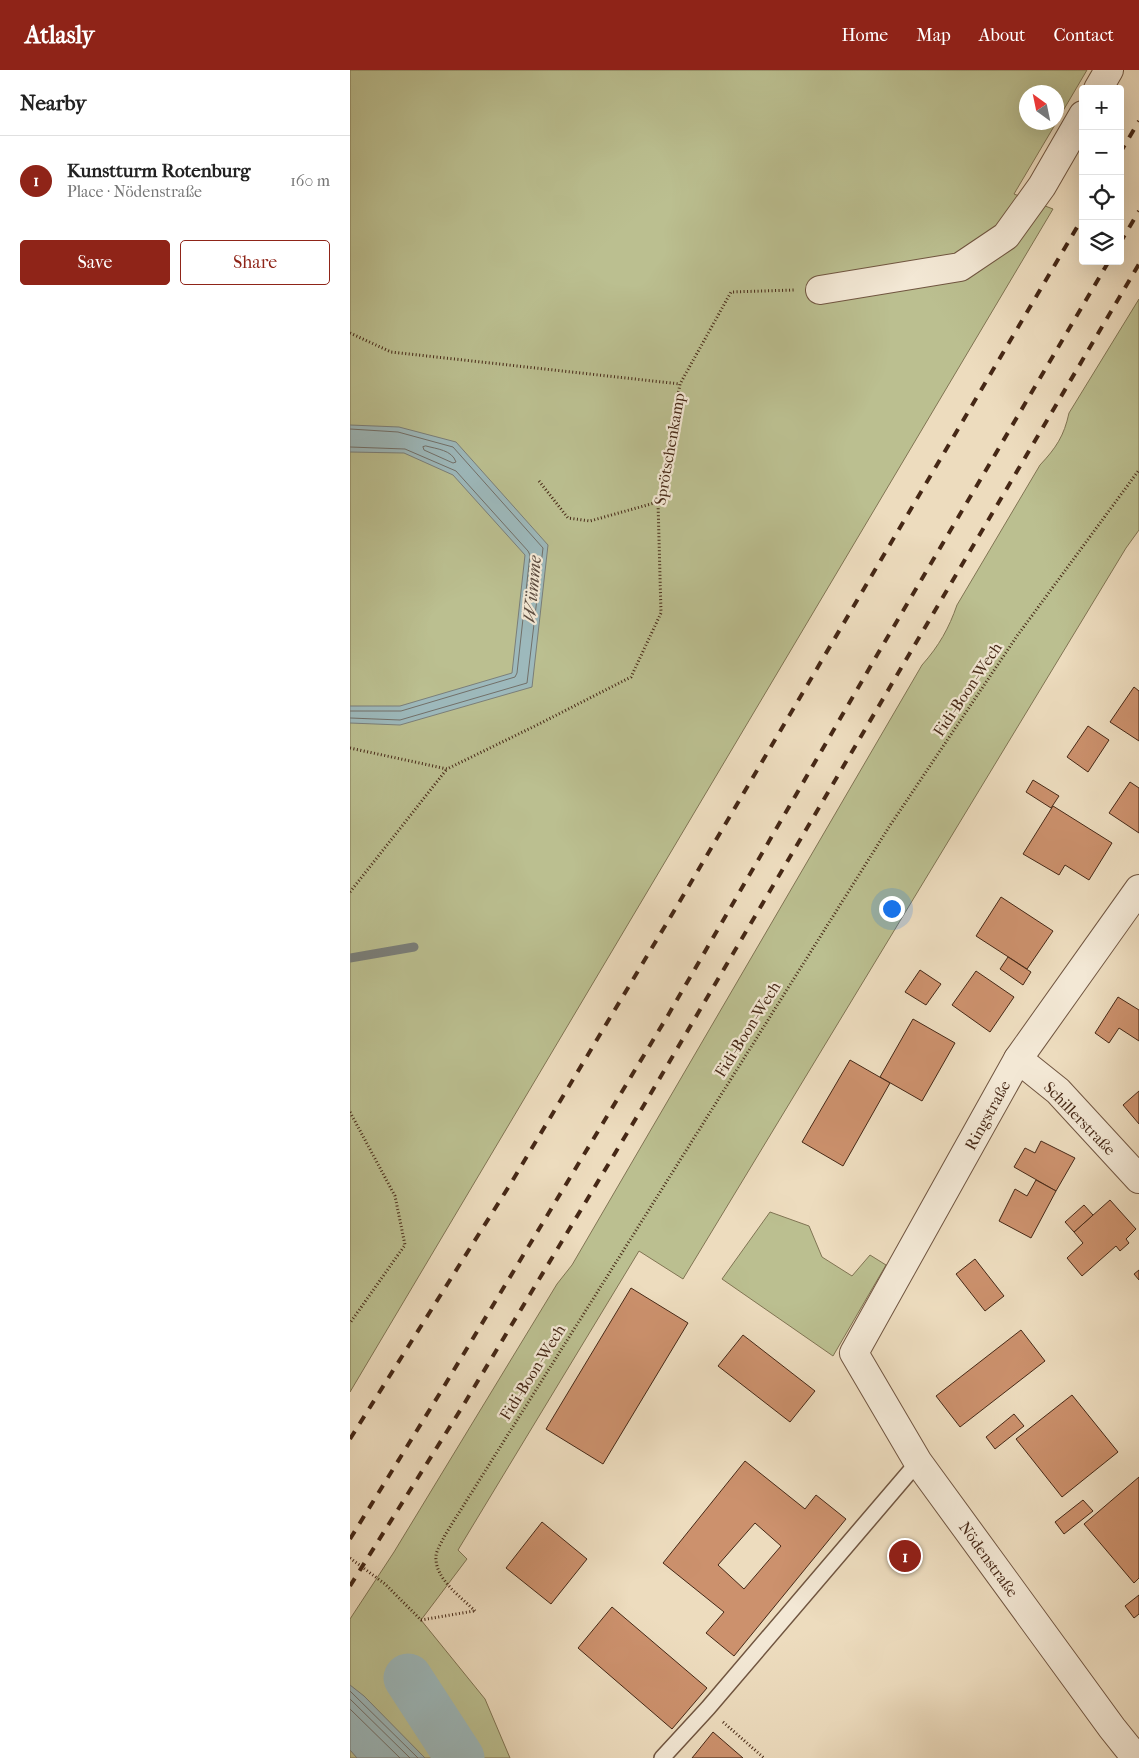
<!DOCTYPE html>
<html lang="en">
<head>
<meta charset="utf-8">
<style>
  body { margin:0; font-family:"IM FELL French Canon",serif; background:#f6f6f6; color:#222 }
  .controls { position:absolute; right:15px; top:15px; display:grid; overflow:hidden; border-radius:5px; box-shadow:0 5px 20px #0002 }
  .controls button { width:45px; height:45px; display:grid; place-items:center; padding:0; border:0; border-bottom:1px solid #e0e0e0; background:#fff; color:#222; font:25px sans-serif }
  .compass { position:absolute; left:669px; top:15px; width:45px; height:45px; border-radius:50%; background:#fff; box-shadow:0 5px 20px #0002; rotate:327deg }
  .you { position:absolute; left:541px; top:838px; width:18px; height:18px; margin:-12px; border:4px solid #fff; border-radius:50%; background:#1a73e8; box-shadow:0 0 0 8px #1a73e833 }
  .badge { display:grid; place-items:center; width:32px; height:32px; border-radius:50%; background:#8f2418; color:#fff; font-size:16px; font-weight:700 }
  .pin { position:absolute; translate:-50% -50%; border:2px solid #fff; box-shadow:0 1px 5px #0006 }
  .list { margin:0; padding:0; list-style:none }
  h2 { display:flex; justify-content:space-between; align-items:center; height:65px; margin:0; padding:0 20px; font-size:21px }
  h2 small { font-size:16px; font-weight:400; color:#767676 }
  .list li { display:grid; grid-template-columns:32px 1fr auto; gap:15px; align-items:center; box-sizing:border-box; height:90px; padding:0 20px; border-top:1px solid #e0e0e0 }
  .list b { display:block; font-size:19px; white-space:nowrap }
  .list p { margin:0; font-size:16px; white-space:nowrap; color:#767676 }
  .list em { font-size:16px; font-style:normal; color:#767676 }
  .actions { display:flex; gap:10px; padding:15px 20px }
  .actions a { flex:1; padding:11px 0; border:1px solid #8f2418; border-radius:5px; text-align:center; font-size:18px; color:#8f2418 }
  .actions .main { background:#8f2418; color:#fff }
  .icon { flex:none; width:28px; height:28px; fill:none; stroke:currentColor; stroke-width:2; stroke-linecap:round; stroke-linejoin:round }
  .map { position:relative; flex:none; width:789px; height:1688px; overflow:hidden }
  header { display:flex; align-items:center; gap:30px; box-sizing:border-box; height:70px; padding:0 25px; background:#8f2418; color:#fff }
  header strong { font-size:24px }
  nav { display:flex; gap:28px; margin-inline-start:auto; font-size:18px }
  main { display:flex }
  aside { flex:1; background:#fff }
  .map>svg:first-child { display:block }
  .green { fill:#bbbf90; stroke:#807453 }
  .water { fill:#9db9bc; stroke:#7a7f7a }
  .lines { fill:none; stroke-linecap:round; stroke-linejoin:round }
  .shore { stroke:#727069; stroke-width:1 }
  .stream { stroke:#7a7f7a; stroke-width:9 }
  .river { stroke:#9db9bc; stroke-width:49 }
  .building { fill:#cc916d; stroke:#462816; fill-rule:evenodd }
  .lane-casing { stroke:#705540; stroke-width:18 }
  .street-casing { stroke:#705540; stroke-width:30 }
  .path { stroke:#462816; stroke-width:3; stroke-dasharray:1 2.5; stroke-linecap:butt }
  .lane { stroke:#f3e8d5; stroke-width:15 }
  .street { stroke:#f3e8d5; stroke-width:28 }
  .rail { stroke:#462816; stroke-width:4; stroke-dasharray:9 9; stroke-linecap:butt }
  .labels { text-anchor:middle; stroke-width:4.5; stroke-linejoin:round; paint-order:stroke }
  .street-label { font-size:16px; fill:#462816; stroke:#f3e8d5 }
  .water-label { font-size:18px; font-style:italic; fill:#5c4c40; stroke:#f3e8d5 }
</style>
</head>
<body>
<header>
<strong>Atlasly</strong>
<nav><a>Home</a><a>Map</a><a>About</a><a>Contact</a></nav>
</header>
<main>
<aside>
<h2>Nearby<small></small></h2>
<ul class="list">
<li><span class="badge">1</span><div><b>Kunstturm Rotenburg</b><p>Place · Nödenstraße</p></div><em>160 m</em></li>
</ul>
<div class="actions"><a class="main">Save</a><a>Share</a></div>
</aside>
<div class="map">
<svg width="789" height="1688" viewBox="0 0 789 1688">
  <rect width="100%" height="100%" fill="#eddcbe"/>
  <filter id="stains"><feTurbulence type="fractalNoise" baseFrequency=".004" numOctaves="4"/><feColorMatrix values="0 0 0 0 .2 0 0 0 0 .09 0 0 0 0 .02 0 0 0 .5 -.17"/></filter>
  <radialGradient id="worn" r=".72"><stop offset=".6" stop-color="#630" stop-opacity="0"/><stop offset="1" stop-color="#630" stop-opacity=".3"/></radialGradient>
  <g class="green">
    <path d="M0,0H737L707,51L706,22H676V52L706,53L664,124L703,139L0,1322Z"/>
    <path d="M789,229V460L776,478L333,1209L289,1181L108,1480L117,1489L71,1550L135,1629L160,1688H0V1549L44,1482L207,1214L222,1195L572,595C589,576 599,558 607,535L690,395C706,378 714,366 719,343Z"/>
    <path d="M420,1142L459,1156L472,1187L502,1206L520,1185L536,1195L483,1286L372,1209Z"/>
  </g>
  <g class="water">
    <path d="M0,355L49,357L106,372L198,475L182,617L50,655L0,653V636H50L162,603L175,485L103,405L54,383L0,382Z"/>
    <path d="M0,1615L14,1626L75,1688H7L0,1680Z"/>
  </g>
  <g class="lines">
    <g class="shore">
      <path d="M0,359L48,362L103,377L193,478L177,613L50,650L0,648"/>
      <path d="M76,376C87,379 102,380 106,392L103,393L74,380L73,377Z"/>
      <path d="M0,377L55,379L106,401L178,481L180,485L167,603L165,607L51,641H0"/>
      <path d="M0,1621L68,1688"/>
      <path d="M0,1629L60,1688"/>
      <path d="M0,1639L50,1688"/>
    </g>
    <path class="stream" d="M0,888L64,877"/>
    <path class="river" d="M58,1608L110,1688"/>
  </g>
  <g class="building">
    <path d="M784,617L789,621V671L760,652Z"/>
    <path d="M738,656L759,670L738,702L717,687Z"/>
    <path d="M683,710L709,726L701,738L676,722Z"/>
    <path d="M780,712L789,718V763L759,743Z"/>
    <path d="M703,736L762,773L739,810L715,795L709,805L673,784Z"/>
    <path d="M651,827L703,861L677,899L626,866Z"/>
    <path d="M658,887L681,902L673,915L650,899Z"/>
    <path d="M570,900L591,914L576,935L555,922Z"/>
    <path d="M626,901L664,927L640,962L602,935Z"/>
    <path d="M768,927L789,940V971L769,958L759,973L745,963Z"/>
    <path d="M563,949L605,973L572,1031L530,1007Z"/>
    <path d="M500,990L540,1013L493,1096L452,1072Z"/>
    <path d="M789,1021V1054L773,1035Z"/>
    <path d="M691,1071L725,1088L706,1121L664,1097L675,1078L685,1083Z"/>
    <path d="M686,1110L706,1121L681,1168L649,1151L665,1119L677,1126Z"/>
    <path d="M760,1130L786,1159L776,1169L779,1173L770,1181L766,1176L732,1206L717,1188L733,1173L724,1162Z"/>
    <path d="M734,1135L743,1145L724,1162L715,1152Z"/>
    <path d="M625,1189L654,1226L635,1241L606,1204Z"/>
    <path d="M789,1200V1210L784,1204Z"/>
    <path d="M281,1218L338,1253L253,1394L196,1359Z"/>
    <path d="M671,1260L695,1291L610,1357L586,1326Z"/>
    <path d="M393,1265L465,1321L440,1352L368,1296Z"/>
    <path d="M722,1325L768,1382L712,1427L666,1369Z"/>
    <path d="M664,1344L674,1356L645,1379L636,1367Z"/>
    <path d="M395,1391L455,1439L466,1425L496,1449L384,1586L356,1563L374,1542L313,1493ZM405,1453L431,1476L394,1519L368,1495Z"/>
    <path d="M789,1407V1508L784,1513L734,1454Z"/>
    <path d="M733,1430L743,1441L714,1464L705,1452Z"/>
    <path d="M192,1452L237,1489L201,1534L156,1498Z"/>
    <path d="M551,1470L572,1484L558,1503L538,1488Z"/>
    <path d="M789,1525V1544L784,1548L775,1536Z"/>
    <path d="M262,1537L357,1618L322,1659L228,1578Z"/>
    <path d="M363,1662L393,1688H342Z"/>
  </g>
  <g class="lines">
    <g class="lane-casing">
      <path id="lane" d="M312,1688L358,1638L568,1392"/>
    </g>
    <g class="street-casing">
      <g id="street">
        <path d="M748,19L759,0"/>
        <path d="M470,220L610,197L656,166L692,116L733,45"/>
        <path d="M668,989L708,1021L789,1109"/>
        <path d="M786,1688L762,1658L568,1392L504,1283L668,989L789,819"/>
      </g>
    </g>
    <g class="path">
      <path d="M0,263L41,282L330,314"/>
      <path d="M189,411L218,448L240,451L308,432"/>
      <path d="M0,678L97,699L189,654L281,607L311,543L308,432L330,314L381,222L444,220"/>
      <path d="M0,822L97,699"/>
      <path d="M0,1042L45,1126L55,1175L0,1253"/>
      <path d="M0,1488L35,1514L71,1550L124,1541"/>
      <path d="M125,1541C111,1527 85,1509 86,1487C86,1480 92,1472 95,1465L539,757L667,566L789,400"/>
      <path d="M373,1652L414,1688"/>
    </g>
    <use href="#lane" class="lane"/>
    <use href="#street" class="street"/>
    <g class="rail">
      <path d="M770,83L789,51"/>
      <path d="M770,173L789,141"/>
      <path d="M0,1369L161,1113L330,831L733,147"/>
      <path d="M0,1469L90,1323L317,947L530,580L759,191"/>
      <path d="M0,1516L111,1339L291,1040L789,194"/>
    </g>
  </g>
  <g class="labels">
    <g class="street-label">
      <text transform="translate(319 379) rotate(-80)" y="6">Sprötschenkamp</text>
      <text transform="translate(617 619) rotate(-56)" y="6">Fidi-Boon-Wech</text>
      <text transform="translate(397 959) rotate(-58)" y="6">Fidi-Boon-Wech</text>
      <text transform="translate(637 1045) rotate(-61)" y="6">Ringstraße</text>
      <text transform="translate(730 1048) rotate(46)" y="6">Schillerstraße</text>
      <text transform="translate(182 1302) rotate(-58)" y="6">Fidi-Boon-Wech</text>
      <text transform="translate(639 1489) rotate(54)" y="6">Nödenstraße</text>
    </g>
    <g class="water-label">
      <text transform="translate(182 519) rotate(-85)" y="6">Wümme</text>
    </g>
  </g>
  <rect width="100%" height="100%" filter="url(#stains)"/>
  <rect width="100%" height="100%" fill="url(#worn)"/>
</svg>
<div class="controls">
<button>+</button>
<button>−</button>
<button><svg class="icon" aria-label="locate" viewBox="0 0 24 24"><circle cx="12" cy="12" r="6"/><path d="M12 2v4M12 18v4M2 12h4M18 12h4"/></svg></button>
<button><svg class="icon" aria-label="layers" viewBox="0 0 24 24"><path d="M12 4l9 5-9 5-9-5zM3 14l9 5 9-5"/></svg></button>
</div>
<svg class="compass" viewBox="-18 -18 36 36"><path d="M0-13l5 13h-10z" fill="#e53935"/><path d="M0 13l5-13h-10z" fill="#767676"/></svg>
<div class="you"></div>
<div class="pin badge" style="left:555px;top:1486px">1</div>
</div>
</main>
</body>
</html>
